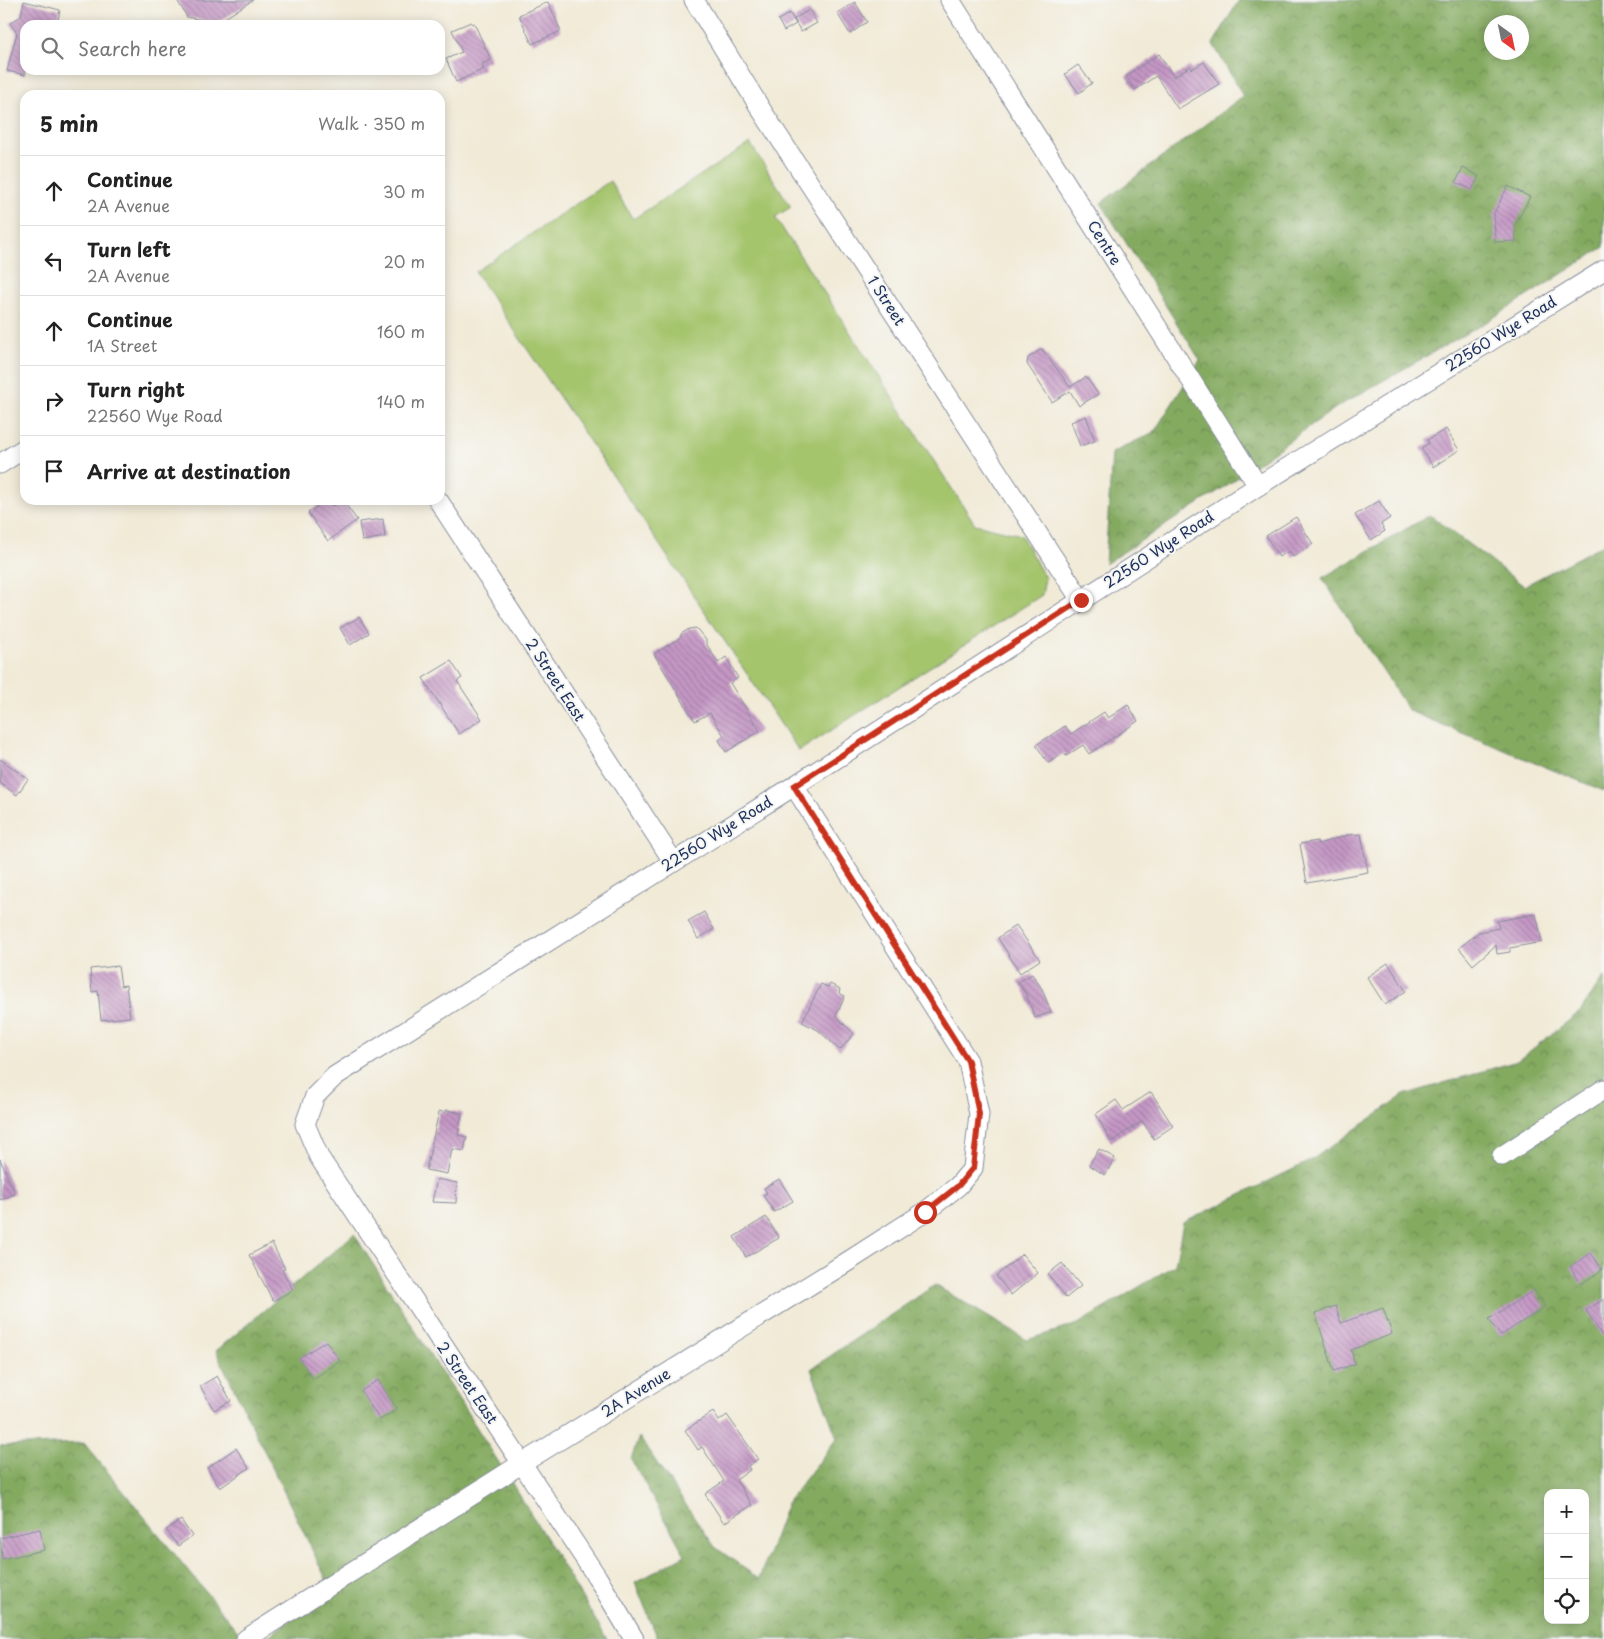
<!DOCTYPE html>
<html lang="en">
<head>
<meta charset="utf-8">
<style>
  body { margin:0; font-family:"Playpen Sans",sans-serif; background:#f2f2f2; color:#222 }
  .controls { position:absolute; right:15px; bottom:15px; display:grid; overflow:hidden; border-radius:10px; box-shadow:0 2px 12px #0003 }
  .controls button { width:45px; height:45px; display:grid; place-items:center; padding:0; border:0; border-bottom:1px solid #e0e0e0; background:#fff; color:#222; font:25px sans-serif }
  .compass { position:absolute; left:1484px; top:15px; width:45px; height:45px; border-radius:50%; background:#fff; box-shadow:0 2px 12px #0003; rotate:147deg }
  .stop { position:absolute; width:15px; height:15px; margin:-11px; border:4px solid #c8321e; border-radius:50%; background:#fff }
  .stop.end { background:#c8321e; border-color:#fff; box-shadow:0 1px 5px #0008 }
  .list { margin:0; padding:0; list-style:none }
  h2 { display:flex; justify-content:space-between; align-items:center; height:65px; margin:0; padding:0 20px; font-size:21px }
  h2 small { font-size:16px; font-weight:400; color:#767676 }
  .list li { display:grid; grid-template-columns:32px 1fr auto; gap:15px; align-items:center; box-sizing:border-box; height:70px; padding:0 20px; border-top:1px solid #e0e0e0 }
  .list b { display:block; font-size:19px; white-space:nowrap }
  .list p { margin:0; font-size:16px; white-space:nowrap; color:#767676 }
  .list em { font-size:16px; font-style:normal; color:#767676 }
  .icon { flex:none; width:28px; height:28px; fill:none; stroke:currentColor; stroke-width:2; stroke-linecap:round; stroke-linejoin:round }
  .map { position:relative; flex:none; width:1604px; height:1639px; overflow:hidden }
  .search { position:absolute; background:#fff; box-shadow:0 2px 12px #0003; left:20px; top:20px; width:425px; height:55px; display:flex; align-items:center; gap:12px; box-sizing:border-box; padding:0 18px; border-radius:15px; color:#767676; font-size:19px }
  .panel { position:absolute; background:#fff; box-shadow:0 2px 12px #0003; left:20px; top:90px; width:425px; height:415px; border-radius:15px }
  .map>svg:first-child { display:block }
  .green { fill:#a5c56d; stroke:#607a66 }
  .forest { fill:url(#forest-crowns); stroke:#506c5f; fill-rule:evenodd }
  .building { fill:url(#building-back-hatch) }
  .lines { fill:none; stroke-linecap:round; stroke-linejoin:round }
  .street-casing { stroke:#868c9a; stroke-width:21 }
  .street { stroke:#fff; stroke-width:19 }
  .route { stroke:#c8321e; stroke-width:6 }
  .labels { text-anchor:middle; stroke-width:4; stroke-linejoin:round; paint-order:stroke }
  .street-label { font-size:15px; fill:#1b2f5e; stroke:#f6f6f2 }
</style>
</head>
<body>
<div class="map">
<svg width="1604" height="1639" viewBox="0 0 1604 1639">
  <defs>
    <pattern id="forest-crowns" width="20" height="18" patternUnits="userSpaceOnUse" patternTransform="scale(1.25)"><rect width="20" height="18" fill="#84aa60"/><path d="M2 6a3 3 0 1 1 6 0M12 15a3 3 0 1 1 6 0" fill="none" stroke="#6b8b52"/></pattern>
    <pattern id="building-back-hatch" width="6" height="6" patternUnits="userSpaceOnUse" patternTransform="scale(1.25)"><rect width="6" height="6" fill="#c598c5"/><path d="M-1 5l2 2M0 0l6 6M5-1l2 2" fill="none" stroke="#9f7ca3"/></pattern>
  </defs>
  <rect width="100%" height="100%" fill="#f6f6f2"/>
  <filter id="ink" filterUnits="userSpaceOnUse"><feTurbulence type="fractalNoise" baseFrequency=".02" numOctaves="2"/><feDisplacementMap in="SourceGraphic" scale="10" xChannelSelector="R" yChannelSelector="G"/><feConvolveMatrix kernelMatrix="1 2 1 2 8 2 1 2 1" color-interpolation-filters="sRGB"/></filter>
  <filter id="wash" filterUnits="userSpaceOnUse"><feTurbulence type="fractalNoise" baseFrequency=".0096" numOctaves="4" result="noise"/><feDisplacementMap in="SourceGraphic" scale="20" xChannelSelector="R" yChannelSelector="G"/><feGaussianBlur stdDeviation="1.12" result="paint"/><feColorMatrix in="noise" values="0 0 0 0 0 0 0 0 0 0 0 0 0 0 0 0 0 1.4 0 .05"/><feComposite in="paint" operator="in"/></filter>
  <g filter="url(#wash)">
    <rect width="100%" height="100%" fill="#f1ead7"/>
    <path class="green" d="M750,143L791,207L775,217L975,524L1021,535L1045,578L1042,595L799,751L475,272L610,181L633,219Z"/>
    <g class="forest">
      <path d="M1239,0H1604V247L1488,321L1337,407L1223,488L1105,564L1112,453L1154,432L1200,360L1101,203L1243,96L1213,44ZM1492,22H1522V52H1492Z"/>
      <path d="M1430,515L1524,586L1604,544V791L1409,711L1322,578Z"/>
      <path d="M1604,977V1639H658L635,1583L685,1555L631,1459L639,1437L715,1547L759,1579L787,1503L837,1438L811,1369L935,1285L1027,1340L1078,1324L1175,1265L1183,1223L1310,1161L1404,1095L1517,1061L1580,1012ZM1548,1493H1585V1620H1548Z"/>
      <path d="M354,1234L522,1499L607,1639H265L331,1589L216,1351Z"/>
      <path d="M84,1443L244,1639H0V1446Z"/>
    </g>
    <g id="blocks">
      <g class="building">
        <path d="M177,0H253L217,23L187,17Z"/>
        <path d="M24,1L60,10L57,25H25V75L7,71L17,33L10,23L21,16Z"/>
        <path d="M548,2L561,31L532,44L519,15Z"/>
        <path d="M855,2L867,22L850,34L837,13Z"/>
        <path d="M809,10L817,23L801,32L794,19Z"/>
        <path d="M790,13L796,24L784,31L778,20Z"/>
        <path d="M471,22L472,24L474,23L491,60L482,64L484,69L456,82L446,59L462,52L452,30Z"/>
        <path d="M1159,54L1174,77L1190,66L1192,69L1204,62L1219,84L1178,109L1156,76L1135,90L1126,76Z"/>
        <path d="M1078,65L1092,83L1079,93L1065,74Z"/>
        <path d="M1463,168L1479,176L1472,190L1456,182Z"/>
        <path d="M1508,186L1530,197L1515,225L1516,241L1495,242L1494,213Z"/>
        <path d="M1042,349L1070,387L1086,377L1098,394L1079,406L1070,391L1052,402L1027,364L1028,358Z"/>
        <path d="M1086,416L1095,441L1080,446L1071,422Z"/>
        <path d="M1446,429L1459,450L1433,467L1421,448L1429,443L1427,440Z"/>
        <path d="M325,500L332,506L343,501L357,520L328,541L308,513Z"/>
        <path d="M1379,501L1390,518L1381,524L1385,531L1371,540L1355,515Z"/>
        <path d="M1296,517L1313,544L1293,557L1289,551L1279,557L1266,536Z"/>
        <path d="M383,519L385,537L362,541L359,522Z"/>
        <path d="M359,617L369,633L350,645L340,628Z"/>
        <path d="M696,628L706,640V643L718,663L726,657L738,678L730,683L760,731L726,752L719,740L724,736L710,713L695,721L654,654L681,637V634L689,629Z"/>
        <path d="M451,661L462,678L457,681L482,719L459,734L423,678Z"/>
        <path d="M1128,705L1138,721L1089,754L1083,745L1066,756L1064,753L1048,763L1036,745L1065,726L1071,734L1104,712L1108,718Z"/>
        <path d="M0,759L28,779L17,795L0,783Z"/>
        <path d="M1361,834L1368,872L1307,883L1300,844L1317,841L1318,844L1348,835Z"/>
        <path d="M704,912L714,929L698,939L688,921Z"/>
        <path d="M1536,914L1542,942L1510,948V952L1497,954L1496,945L1473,965L1459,948L1479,932L1499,928L1497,921Z"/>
        <path d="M1016,925L1040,960L1020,973L998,938Z"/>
        <path d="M1388,963L1406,991L1385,1005L1367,977Z"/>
        <path d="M118,966L121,986L126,985L130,1017L101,1020L98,991L92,992L90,969Z"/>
        <path d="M1032,974L1042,989L1051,1012L1035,1018L1026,994L1018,982Z"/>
        <path d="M821,984L828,987L830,984L840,989L839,993L845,996L836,1016L854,1034L840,1050L818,1030L802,1022Z"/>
        <path d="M1151,1092L1173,1126L1154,1139L1142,1121L1111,1142L1096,1114L1116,1100L1123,1110Z"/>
        <path d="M446,1110L462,1113L458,1135L467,1137L464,1151L452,1149L447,1174L426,1170L439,1111L446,1113Z"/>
        <path d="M1099,1149L1115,1158L1105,1175L1089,1165Z"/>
        <path d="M0,1159L15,1194L0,1200Z"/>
        <path d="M437,1179L457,1183L456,1203L432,1202Z"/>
        <path d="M779,1179L793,1201L774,1212L763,1195L767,1193L764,1188Z"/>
        <path d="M766,1217L779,1238L746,1257L734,1237Z"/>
        <path d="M272,1243L285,1269L282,1270L293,1290L273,1301L249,1255Z"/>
        <path d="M1591,1253L1602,1270L1581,1284L1570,1267Z"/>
        <path d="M1022,1254L1038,1273L1011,1295L996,1276Z"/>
        <path d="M1062,1263L1081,1286L1066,1298L1048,1274Z"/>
        <path d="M1534,1290L1545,1307L1500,1336L1489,1319Z"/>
        <path d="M1604,1299V1339L1586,1310Z"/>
        <path d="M1336,1306L1341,1323L1383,1308L1392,1334L1351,1350L1355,1364L1334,1371L1315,1313Z"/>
        <path d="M326,1341L340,1361L313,1379L299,1358Z"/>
        <path d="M217,1376L231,1401L214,1410L200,1386Z"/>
        <path d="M378,1380L397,1409L380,1420L361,1391Z"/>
        <path d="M713,1412L719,1421L727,1415L758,1459L748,1466L750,1470L736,1480L752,1505L724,1523L705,1494L724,1481L702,1447L698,1450L685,1430Z"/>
        <path d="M236,1448L249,1468L220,1488L207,1468Z"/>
        <path d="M181,1520L192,1536L178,1546L166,1530Z"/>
        <path d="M40,1529L44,1550L2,1559L0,1538Z"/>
      </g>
    </g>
  </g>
  <g filter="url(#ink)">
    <use href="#blocks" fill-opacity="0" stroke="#868c9a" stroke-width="1"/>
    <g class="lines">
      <g class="street-casing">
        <g id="street">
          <path d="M694,0L762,111L1081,600"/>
          <path d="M950,0L1258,486"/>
          <path d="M0,464L25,448"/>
          <path d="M438,500L673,861"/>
          <path d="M1502,1156L1604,1089"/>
          <path d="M246,1639L521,1464L847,1262L925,1212L958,1186L973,1168L979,1114L968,1061L794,786"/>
          <path d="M634,1639L597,1577L319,1157L305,1124L315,1096L335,1076L794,786L1258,486L1604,270"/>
        </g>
      </g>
      <use href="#street" class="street"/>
    </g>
  </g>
  <g class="lines" filter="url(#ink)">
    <path class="route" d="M925,1212L958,1186L973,1168L979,1114L968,1061L794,786L1081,600"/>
  </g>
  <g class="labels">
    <g class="street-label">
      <text transform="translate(1104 243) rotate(58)" y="5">Centre</text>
      <text transform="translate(886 301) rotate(57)" y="5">1 Street</text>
      <text transform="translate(1501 334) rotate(-32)" y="5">22560 Wye Road</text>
      <text transform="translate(1159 550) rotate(-33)" y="5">22560 Wye Road</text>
      <text transform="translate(555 680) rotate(57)" y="5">2 Street East</text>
      <text transform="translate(717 834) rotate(-32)" y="5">22560 Wye Road</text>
      <text transform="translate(467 1383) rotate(56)" y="5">2 Street East</text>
      <text transform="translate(636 1393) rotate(-32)" y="5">2A Avenue</text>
    </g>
  </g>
</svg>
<div class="controls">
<button>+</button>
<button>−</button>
<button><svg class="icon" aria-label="locate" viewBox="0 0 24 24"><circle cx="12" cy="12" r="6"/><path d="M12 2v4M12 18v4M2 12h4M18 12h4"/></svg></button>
</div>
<svg class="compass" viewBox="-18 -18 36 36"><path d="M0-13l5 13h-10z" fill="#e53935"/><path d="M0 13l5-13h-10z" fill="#767676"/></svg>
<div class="stop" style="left:925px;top:1212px"></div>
<div class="stop end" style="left:1081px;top:600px"></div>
<div class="search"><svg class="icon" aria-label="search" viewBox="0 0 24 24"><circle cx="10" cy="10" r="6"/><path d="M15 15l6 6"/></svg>Search here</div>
<section class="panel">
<h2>5 min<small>Walk · 350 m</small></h2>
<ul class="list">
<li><svg class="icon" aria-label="ahead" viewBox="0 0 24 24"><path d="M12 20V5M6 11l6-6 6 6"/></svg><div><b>Continue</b><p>2A Avenue</p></div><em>30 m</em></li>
<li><svg class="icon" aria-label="left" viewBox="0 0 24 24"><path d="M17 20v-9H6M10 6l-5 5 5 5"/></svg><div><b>Turn left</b><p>2A Avenue</p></div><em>20 m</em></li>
<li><svg class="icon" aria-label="ahead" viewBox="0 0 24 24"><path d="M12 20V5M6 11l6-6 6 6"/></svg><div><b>Continue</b><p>1A Street</p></div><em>160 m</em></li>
<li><svg class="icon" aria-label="right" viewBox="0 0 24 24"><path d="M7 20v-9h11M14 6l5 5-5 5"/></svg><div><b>Turn right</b><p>22560 Wye Road</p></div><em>140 m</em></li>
<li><svg class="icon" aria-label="arrive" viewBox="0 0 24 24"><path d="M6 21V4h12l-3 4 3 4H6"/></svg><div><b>Arrive at destination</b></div></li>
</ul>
</section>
</div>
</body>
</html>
